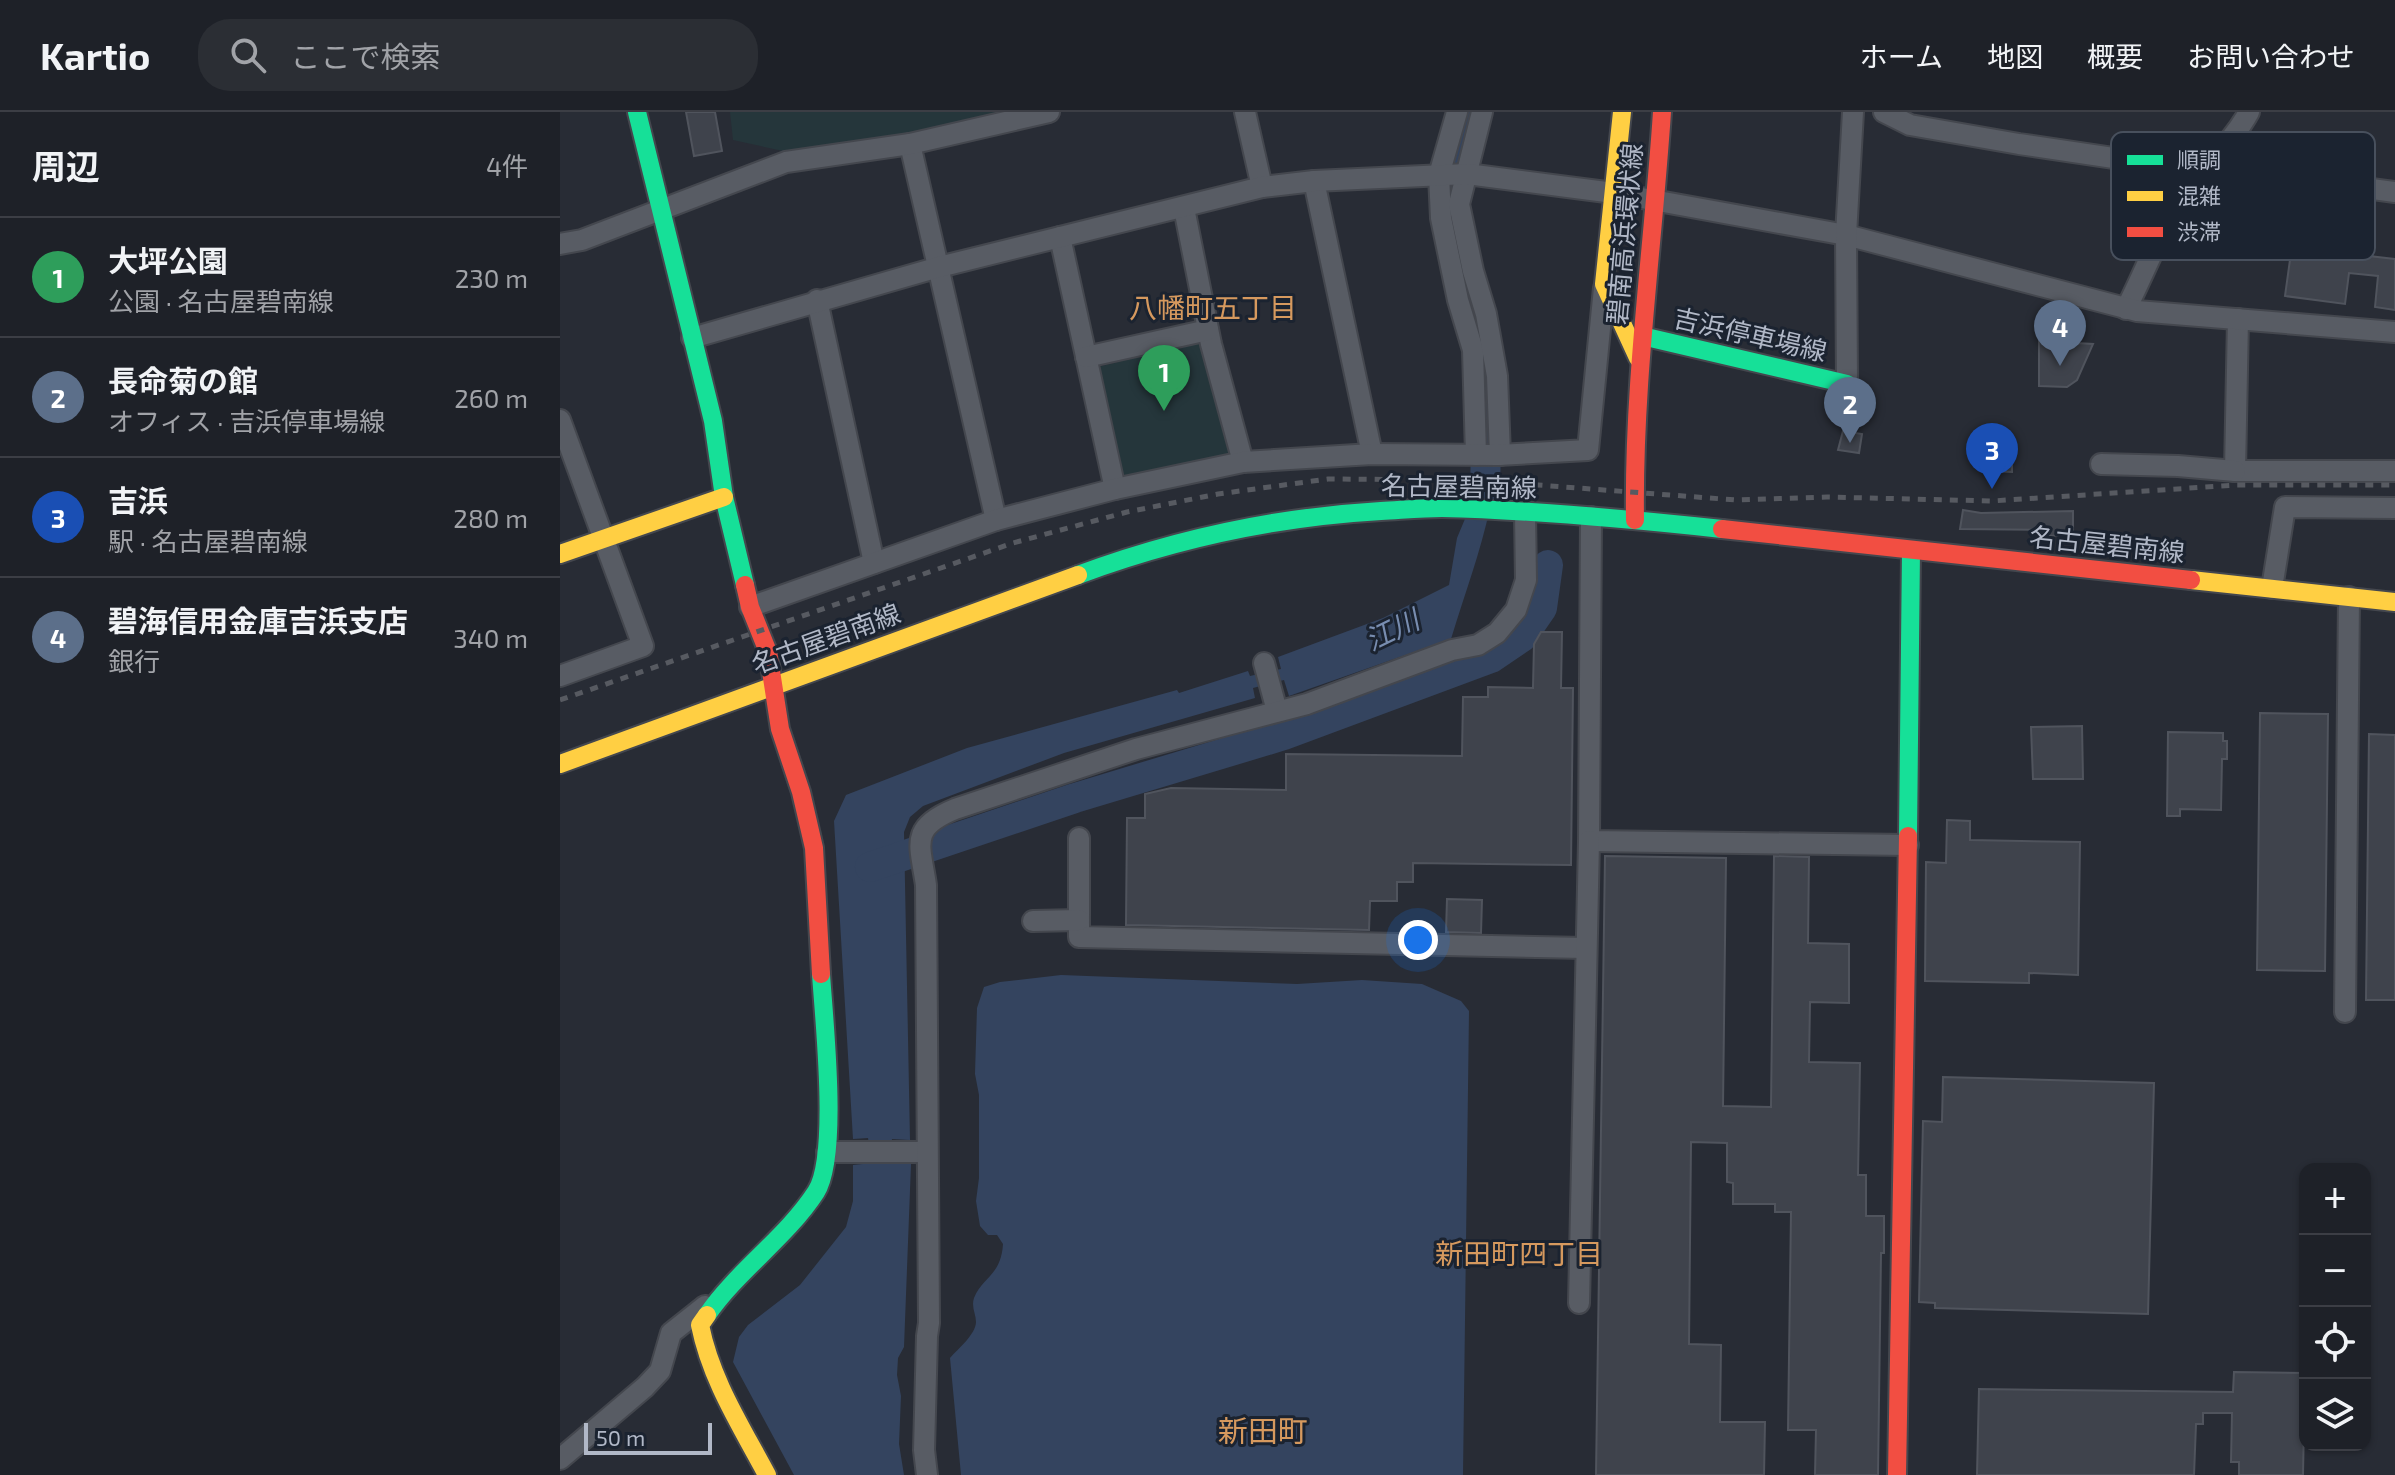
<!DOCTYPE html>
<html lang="ja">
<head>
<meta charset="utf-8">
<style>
  body { margin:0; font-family:"Exo 2","Noto Sans JP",sans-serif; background:#2b2e34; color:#f1f3f6 }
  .controls { position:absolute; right:24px; bottom:24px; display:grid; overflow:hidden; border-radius:16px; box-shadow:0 2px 6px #0004 }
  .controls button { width:72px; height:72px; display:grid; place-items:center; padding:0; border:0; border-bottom:2px solid #3c3e45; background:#1e2128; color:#f1f3f6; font:40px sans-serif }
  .scale { position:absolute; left:24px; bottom:20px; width:128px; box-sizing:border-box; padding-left:8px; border:4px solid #b1b8c7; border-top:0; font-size:22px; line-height:28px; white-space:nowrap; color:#b1b8c7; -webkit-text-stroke:6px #1b2330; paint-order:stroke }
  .you { position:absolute; left:858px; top:828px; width:28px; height:28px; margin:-20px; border:6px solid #fff; border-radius:50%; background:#1a73e8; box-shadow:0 0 0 12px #1a73e833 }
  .badge { display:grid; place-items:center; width:52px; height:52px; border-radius:50%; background:#818794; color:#fff; font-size:26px; font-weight:700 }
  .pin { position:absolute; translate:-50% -66px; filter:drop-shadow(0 2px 4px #0008) }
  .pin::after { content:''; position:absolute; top:42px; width:28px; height:24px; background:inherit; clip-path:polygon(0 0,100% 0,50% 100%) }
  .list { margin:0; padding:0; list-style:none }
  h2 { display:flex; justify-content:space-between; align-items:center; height:104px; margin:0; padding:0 32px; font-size:34px }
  h2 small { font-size:26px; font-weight:400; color:#a1a3a8 }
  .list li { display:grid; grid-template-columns:52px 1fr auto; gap:24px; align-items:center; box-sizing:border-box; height:120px; padding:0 32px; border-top:2px solid #3c3e45 }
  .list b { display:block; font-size:30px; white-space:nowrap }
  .list p { margin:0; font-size:26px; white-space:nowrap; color:#a1a3a8 }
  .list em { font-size:26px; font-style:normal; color:#a1a3a8 }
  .icon { flex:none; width:44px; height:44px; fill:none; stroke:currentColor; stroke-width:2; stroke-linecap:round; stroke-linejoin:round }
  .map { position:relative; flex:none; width:1835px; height:1363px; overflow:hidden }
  header { display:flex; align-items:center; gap:48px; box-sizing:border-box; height:112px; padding:0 40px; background:#1e2128; border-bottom:2px solid #3c3e45 }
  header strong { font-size:38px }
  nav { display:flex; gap:44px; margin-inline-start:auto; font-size:28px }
  .search { width:560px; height:72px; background:#2b2e34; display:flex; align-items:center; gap:20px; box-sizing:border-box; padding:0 28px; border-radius:32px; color:#a1a3a8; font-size:30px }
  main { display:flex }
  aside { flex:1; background:#1e2128 }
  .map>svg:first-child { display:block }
  .green { fill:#25363b }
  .water { fill:#34445f }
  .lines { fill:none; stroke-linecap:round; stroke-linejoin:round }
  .river { stroke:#34445f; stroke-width:30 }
  .building { fill:#3f434c; stroke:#50545d; stroke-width:2 }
  .street-casing { stroke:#44474e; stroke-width:24 }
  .fast-casing { stroke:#44474e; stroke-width:22 }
  .slow-casing { stroke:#44474e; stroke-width:22 }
  .jam-casing { stroke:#44474e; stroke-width:22 }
  .street { stroke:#585c64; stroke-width:20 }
  .fast { stroke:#16e098; stroke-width:18 }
  .slow { stroke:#ffcf43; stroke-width:18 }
  .jam { stroke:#f24e42; stroke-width:18 }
  .rail { stroke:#575a61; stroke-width:5; stroke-dasharray:8 8; stroke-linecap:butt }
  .labels { text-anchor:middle; stroke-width:6; stroke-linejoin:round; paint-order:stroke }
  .street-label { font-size:26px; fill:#b1b8c7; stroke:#1b2330 }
  .neighbourhood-label { font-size:28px; fill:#d6995e; stroke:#1b2330 }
  .water-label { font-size:28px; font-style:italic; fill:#788db0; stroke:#1b2330 }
  .quarter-label { font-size:30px; fill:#d6995e; stroke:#1b2330 }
  .key { fill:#1b2330; stroke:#48505d; stroke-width:2 }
  .key-label { font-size:22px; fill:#b1b8c7 }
</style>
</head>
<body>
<header>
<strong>Kartio</strong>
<div class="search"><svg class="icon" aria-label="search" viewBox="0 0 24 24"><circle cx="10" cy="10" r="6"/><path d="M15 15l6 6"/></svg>ここで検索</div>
<nav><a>ホーム</a><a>地図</a><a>概要</a><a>お問い合わせ</a></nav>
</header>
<main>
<aside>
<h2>周辺<small>4件</small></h2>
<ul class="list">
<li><span class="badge" style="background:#2e9e5b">1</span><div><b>大坪公園</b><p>公園 · 名古屋碧南線</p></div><em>230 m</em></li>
<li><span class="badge" style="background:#5c6f8a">2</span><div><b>長命菊の館</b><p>オフィス · 吉浜停車場線</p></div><em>260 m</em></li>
<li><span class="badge" style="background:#1a4fb4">3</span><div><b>吉浜</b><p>駅 · 名古屋碧南線</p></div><em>280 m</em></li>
<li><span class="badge" style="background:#5c6f8a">4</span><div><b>碧海信用金庫吉浜支店</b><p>銀行</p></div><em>340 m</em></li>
</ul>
</aside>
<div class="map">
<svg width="1835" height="1363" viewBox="0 0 1835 1363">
  <rect width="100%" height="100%" fill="#282c35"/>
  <g class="green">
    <path d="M170,0H467L349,22L223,39L173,28Z"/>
    <path d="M644,229L671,343L564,365L538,255Z"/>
  </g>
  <g class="water">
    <path d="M921,357L936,358C930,416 908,471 891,527L729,584L724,568L693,576L695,586L504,641L363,694L350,705L344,720L350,1028L332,1027L329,1051L351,1052L344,1235L338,1246L337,1263L341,1284L339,1332L344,1363H234L173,1250L179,1225L188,1213L240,1173L286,1115L293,1089V1053L312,1051L308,1026L293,1027L274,709L286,683L407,636L617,578L619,581L688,559L690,564L721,557L718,545L823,506L889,473L897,426L915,383Z"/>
    <path d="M501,863L737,872L802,868L862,872L901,889L909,899L903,1363H401L390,1246C398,1237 416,1222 416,1210C416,1202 411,1195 414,1186C423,1164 441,1164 443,1132L437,1123H428L420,1114L416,1089L419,1066V983L415,962L417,896L424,875L440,870Z"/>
  </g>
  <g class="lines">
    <g class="river">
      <path d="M907,0L891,70L889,100L922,236L926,330L925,382L921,395"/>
      <path d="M310,755L515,686L724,623L931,546L962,525L982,496L988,453"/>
    </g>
  </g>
  <g class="building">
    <path d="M126,0H155L162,39L134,44Z"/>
    <path d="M1754,82L1799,88L1792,142L1835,147V198L1815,195L1818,164L1789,161L1785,192L1725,184L1733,126L1748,128Z"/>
    <path d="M1479,229L1533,232L1517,268L1507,275L1479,274Z"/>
    <path d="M1283,319L1302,322L1299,341L1278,338Z"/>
    <path d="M1428,346H1452V360L1427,359Z"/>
    <path d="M1403,398L1421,401L1513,399V423L1485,424V418L1400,417Z"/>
    <path d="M981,520H1002L1001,576H1013L1011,753L853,751V770H837V789H810L809,818L566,813L567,706H585V682L611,676L726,678V642L902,644L903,585H928V575L973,576L974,532Z"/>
    <path d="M1700,601L1768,602L1765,859L1697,858Z"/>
    <path d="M1522,614L1523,667H1473L1471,615Z"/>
    <path d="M1608,620L1663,621V629H1667V647H1662L1661,698L1620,697V704H1607Z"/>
    <path d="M1809,622L1835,623V888H1806Z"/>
    <path d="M1387,708L1410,709V728L1520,730L1518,863L1469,861V871L1365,869L1366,750L1386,751Z"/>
    <path d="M1045,744L1166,746L1163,994L1211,995L1214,744L1249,745L1248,831L1289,832V891L1250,890L1249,950L1300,951L1298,1063H1306V1104H1324V1141H1321L1318,1363H1255L1256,1318H1228L1231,1100H1215V1092H1173V1071L1167,1070V1031L1131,1030L1129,1232L1161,1233L1160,1310H1205L1204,1363H1036Z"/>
    <path d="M887,787L922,788L921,821L886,820Z"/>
    <path d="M1383,965L1594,971L1588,1202L1375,1196V1191L1359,1190L1363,1009L1382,1010Z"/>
    <path d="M1674,1260L1745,1261L1743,1363H1679V1350H1671L1672,1301H1643V1312H1636L1634,1363H1417L1419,1277L1673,1280Z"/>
  </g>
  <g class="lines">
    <g class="street-casing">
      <g id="street">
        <path d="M685,0L702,75"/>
        <path d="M897,0L879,63L881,106L898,188L913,238L916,343"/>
        <path d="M922,0L899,92L913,159L926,202L937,264L940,343"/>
        <path d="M1324,0L1350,13L1459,32L1641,59L1702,62L1835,80"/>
        <path d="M350,32L436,408"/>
        <path d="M754,69L812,342"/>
        <path d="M624,96L651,232L683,350"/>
        <path d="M500,125L555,377"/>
        <path d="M0,132L22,128L226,50L350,32L489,0"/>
        <path d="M257,188L314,451"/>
        <path d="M1566,197C1584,162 1603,112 1624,82C1645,53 1672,31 1689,0"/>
        <path d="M1678,207L1675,359H1835"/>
        <path d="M132,226L379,155L702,75L754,69L907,62L1054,81L1286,123L1577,199L1835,220"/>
        <path d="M526,245L648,218"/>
        <path d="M1287,272L1286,123L1293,0"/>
        <path d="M0,308L83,534L0,564"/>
        <path d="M1541,352L1618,354L1675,359"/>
        <path d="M1031,405L1029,729L1348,733"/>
        <path d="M1712,476L1725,395L1835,396"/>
        <path d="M190,495L436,408L555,377L683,350L812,342L938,343L1028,338L1044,176"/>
        <path d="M704,551L717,599"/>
        <path d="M519,726V825L1025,836"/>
        <path d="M473,809L519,808"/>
        <path d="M1785,900L1789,485"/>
        <path d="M267,1040H367"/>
        <path d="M1019,1191L1029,729"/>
        <path d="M0,1347L85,1275L100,1259L111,1221L145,1194"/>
        <path d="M367,1363L364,1338L367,1224L369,1211L366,773C360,732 349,716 395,697L576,637L747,592L892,538L918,533L937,521L956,498L966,468L965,401"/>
      </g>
    </g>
    <g class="fast-casing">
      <g id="fast">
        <path d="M77,0L153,309L164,385L185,473"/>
        <path d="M1082,224L1287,272"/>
        <path d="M518,463C615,427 717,405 821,399C841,398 862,396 882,396C975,398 1069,407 1162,417"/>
        <path d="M1348,724L1351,438"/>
        <path d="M147,1203C178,1158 226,1126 256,1080C279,1044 264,909 261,862"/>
      </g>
    </g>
    <g class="slow-casing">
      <g id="slow">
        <path d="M1062,0L1044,172L1078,246"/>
        <path d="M0,442L164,385"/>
        <path d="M1631,468L1835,490"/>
        <path d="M0,652L518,463"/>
        <path d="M147,1203L140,1213C151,1268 181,1314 207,1363"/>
      </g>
    </g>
    <g class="jam-casing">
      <g id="jam">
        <path d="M1075,408C1073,271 1093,136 1102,0"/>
        <path d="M1162,417L1631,468"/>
        <path d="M185,473L190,495L208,540L220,617L241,680L254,736L261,862"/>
        <path d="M1337,1363L1348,724"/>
      </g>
    </g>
    <use href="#street" class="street"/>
    <use href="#fast" class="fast"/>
    <use href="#slow" class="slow"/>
    <use href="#jam" class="jam"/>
    <path class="rail" d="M0,588L453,431L567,400L658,382L768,367L912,368L1176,388L1267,385L1432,389L1677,373H1835"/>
  </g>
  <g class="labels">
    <g class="street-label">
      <text transform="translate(1065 122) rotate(-85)" y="9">碧南高浜環状線</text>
      <text transform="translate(1190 223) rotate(13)" y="9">吉浜停車場線</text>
      <text transform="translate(899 375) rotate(1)" y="9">名古屋碧南線</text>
      <text transform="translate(1547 433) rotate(6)" y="9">名古屋碧南線</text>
      <text transform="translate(266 527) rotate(-20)" y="9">名古屋碧南線</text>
    </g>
    <g class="neighbourhood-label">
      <text x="653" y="206">八幡町五丁目</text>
      <text x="959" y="1152">新田町四丁目</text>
    </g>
    <g class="water-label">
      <text transform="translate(832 518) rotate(-26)" y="10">江川</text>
    </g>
    <g class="quarter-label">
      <text x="703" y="1330">新田町</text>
    </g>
  </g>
  <rect x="1551" y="20" width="264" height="128" rx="12" class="key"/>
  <rect x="1567" y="43" width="36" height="10" fill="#16e098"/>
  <rect x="1567" y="79" width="36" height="10" fill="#ffcf43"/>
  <rect x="1567" y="115" width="36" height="10" fill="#f24e42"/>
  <g class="key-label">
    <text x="1617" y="56">順調</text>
    <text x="1617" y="92">混雑</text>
    <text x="1617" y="128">渋滞</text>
  </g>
</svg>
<div class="controls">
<button>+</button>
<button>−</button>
<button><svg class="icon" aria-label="locate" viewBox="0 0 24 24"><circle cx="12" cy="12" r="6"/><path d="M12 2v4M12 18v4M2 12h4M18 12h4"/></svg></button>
<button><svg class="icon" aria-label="layers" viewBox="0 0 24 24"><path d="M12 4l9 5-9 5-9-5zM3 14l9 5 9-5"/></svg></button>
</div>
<div class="scale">50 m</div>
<div class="you"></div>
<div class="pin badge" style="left:604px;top:299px;background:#2e9e5b">1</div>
<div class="pin badge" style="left:1290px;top:331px;background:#5c6f8a">2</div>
<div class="pin badge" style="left:1432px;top:377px;background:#1a4fb4">3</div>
<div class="pin badge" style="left:1500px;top:254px;background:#5c6f8a">4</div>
</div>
</main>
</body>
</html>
